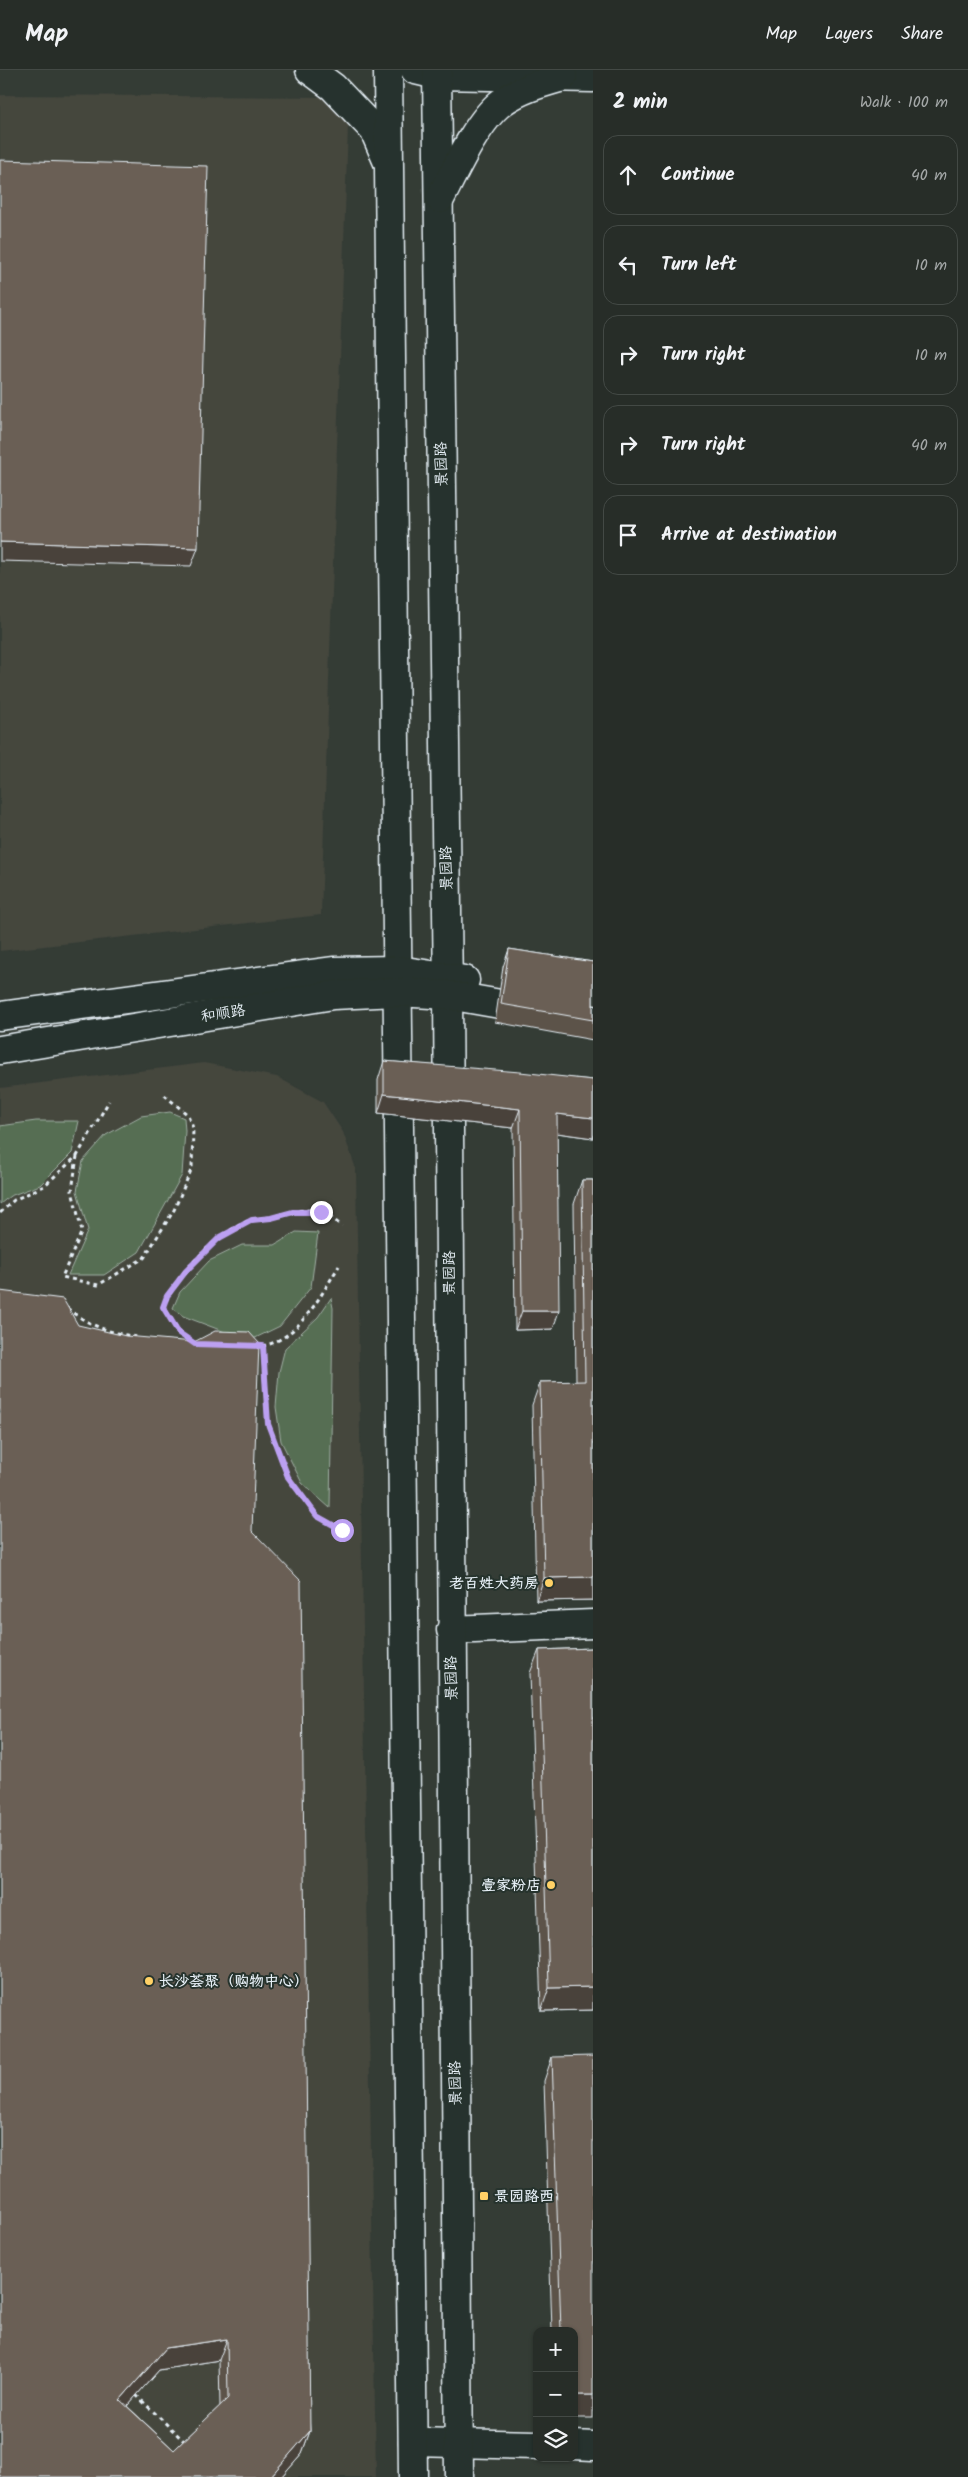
<!DOCTYPE html>
<html lang="en">
<head>
<meta charset="utf-8">
<style>
  body { margin:0; font-family:Kalam,"LXGW WenKai TC",sans-serif; background:#2f3530; color:#f1f3f6 }
  .controls { position:absolute; right:15px; bottom:15px; display:grid; overflow:hidden; border-radius:10px; box-shadow:0 1px 4px #0004 }
  .controls button { width:45px; height:45px; display:grid; place-items:center; padding:0; border:0; border-bottom:1px solid #434945; background:#272d28; color:#f1f3f6; font:25px sans-serif }
  .stop { position:absolute; width:15px; height:15px; margin:-11px; border:4px solid #bca0f2; border-radius:50%; background:#fff }
  .stop.end { background:#bca0f2; border-color:#fff; box-shadow:0 1px 5px #0008 }
  .list { margin:0; padding:0; list-style:none }
  h2 { display:flex; justify-content:space-between; align-items:center; height:65px; margin:0; padding:0 20px; font-size:21px }
  h2 small { font-size:16px; font-weight:400; color:#a4a8a8 }
  .list li { display:grid; grid-template-columns:32px 1fr auto; gap:15px; align-items:center; box-sizing:border-box; height:80px; margin:0 10px 10px; padding:0 10px; border:1px solid #434945; border-radius:15px }
  .list b { display:block; font-size:19px; white-space:nowrap }
  .list em { font-size:16px; font-style:normal; color:#a4a8a8 }
  .icon { flex:none; width:28px; height:28px; fill:none; stroke:currentColor; stroke-width:2; stroke-linecap:round; stroke-linejoin:round }
  .map { position:relative; flex:none; width:593px; height:2407px; overflow:hidden }
  header { display:flex; align-items:center; gap:30px; box-sizing:border-box; height:70px; padding:0 25px; background:#272d28; border-bottom:1px solid #434945 }
  header strong { font-size:24px }
  nav { display:flex; gap:28px; margin-inline-start:auto; font-size:18px }
  main { display:flex }
  aside { flex:1; background:#272d28 }
  .map>svg:first-child { display:block }
  .built { fill:#44463e }
  .green { fill:#576e52; stroke:#a0b0a5 }
  .lines { fill:none; stroke-linecap:round; stroke-linejoin:round }
  .street-casing { stroke:#e8f1f8; stroke-width:31 }
  .secondary-casing { stroke:#e8f1f8; stroke-width:31 }
  .path { stroke:#e8f1f8; stroke-width:3; stroke-dasharray:4 4; stroke-linecap:butt }
  .street { stroke:#26332d; stroke-width:28 }
  .secondary { stroke:#26332d; stroke-width:28 }
  .wall { fill:#5b5248; stroke:#e8f1f8; fill-rule:evenodd }
  .shaded-wall { fill:#4a423b; stroke:#e8f1f8 }
  .building { fill:#6a5f54; stroke:#e8f1f8; fill-rule:evenodd }
  .route { stroke:#bca0f2; stroke-width:6 }
  .poi-dot { fill:#ffd166; stroke:#26332d; stroke-width:2 }
  .labels { text-anchor:middle; stroke-width:4; stroke-linejoin:round; paint-order:stroke }
  .street-label { font-size:15px; fill:#e8f1f8; stroke:#26332d }
  .poi-label { font-size:15px; font-weight:bold; fill:#e8f1f8; stroke:#26332d; text-anchor:end }
</style>
</head>
<body>
<header>
<strong>Map</strong>
<nav><a>Map</a><a>Layers</a><a>Share</a></nav>
</header>
<main>
<div class="map">
<svg width="593" height="2407" viewBox="0 0 593 2407">
  <rect width="100%" height="100%" fill="#343c35"/>
  <filter id="ink" filterUnits="userSpaceOnUse"><feTurbulence type="fractalNoise" baseFrequency=".02" numOctaves="2"/><feDisplacementMap in="SourceGraphic" scale="10" xChannelSelector="R" yChannelSelector="G"/><feConvolveMatrix kernelMatrix="1 2 1 2 8 2 1 2 1" color-interpolation-filters="sRGB"/></filter>
  <g filter="url(#ink)">
    <g class="built">
      <path d="M0,25L349,27L321,845L0,881Z"/>
      <path d="M204,993L277,1007L323,1032L343,1062L356,1099L376,2407H0V1018Z"/>
    </g>
    <g class="green">
      <path d="M170,1042L184,1048L185,1061L182,1105L139,1182L104,1205H68L88,1160L77,1121L83,1091L106,1065L141,1046Z"/>
      <path d="M36,1051H79L72,1083L40,1115L10,1126L0,1134V1056Z"/>
      <path d="M296,1162L318,1163L311,1217L280,1256L249,1271L183,1246L173,1238L180,1222L209,1191L242,1175H275Z"/>
      <path d="M331,1228L333,1238L330,1438L302,1413L281,1371L276,1337L279,1302L285,1278L318,1247Z"/>
    </g>
    <g class="lines">
      <g class="street-casing">
        <g id="street">
          <path d="M451,1560L593,1554"/>
          <path d="M413,2372L537,2375"/>
          <path d="M574,2375L593,2376"/>
        </g>
      </g>
      <g class="secondary-casing">
        <g id="secondary">
          <path d="M310,0L333,17L374,60L387,90"/>
          <path d="M388,0L413,2407"/>
          <path d="M415,0L436,5L593,8"/>
          <path d="M437,0L448,925L459,2407"/>
          <path d="M440,129C455,100 477,51 502,32C520,19 542,13 563,7"/>
          <path d="M0,946L333,901L398,900L465,910"/>
          <path d="M0,980L333,925L397,922L448,925L593,950"/>
        </g>
      </g>
      <g class="path">
        <path d="M77,1086L72,1121L82,1161L62,1207L98,1215L144,1188L174,1140L192,1098L193,1058L188,1045L162,1023"/>
        <path d="M0,1143L14,1130L44,1116L77,1086L109,1031"/>
        <path d="M67,1238C88,1255 111,1264 139,1267"/>
        <path d="M194,1274L179,1263L163,1237C175,1206 220,1160 252,1150C259,1148 267,1149 275,1147C289,1143 305,1138 320,1141C327,1143 336,1152 342,1156"/>
        <path d="M263,1276L268,1354L288,1407L317,1446L342,1460"/>
        <path d="M254,1277C296,1275 319,1228 339,1196"/>
        <path d="M136,2325L186,2373"/>
      </g>
      <use href="#street" class="street"/>
      <use href="#secondary" class="secondary"/>
    </g>
    <g class="wall">
      <path d="M509,879L593,892V970L495,952L503,897Z"/>
      <path d="M384,991L593,1010V1068L557,1063L553,1259L515,1260L513,1058L378,1043V1010Z"/>
      <path d="M582,1110H593V1530L536,1531L532,1335L540,1312H576L574,1134Z"/>
      <path d="M78,1255L252,1461L310,2361L302,2383L281,2407H0ZM219,2290L220,2336L174,2380L127,2336L159,2300Z"/>
      <path d="M593,1578V1940L541,1941L530,1603L539,1580Z"/>
      <path d="M552,1987L574,2261H552L544,2011Z"/>
    </g>
    <g class="shaded-wall">
      <path d="M0,472L198,478L191,496L0,491Z"/>
      <path d="M384,1024L520,1039L513,1058L378,1043Z"/>
      <path d="M557,1044L593,1048V1068L550,1062Z"/>
      <path d="M522,1241H559L553,1259L515,1260Z"/>
      <path d="M593,1507V1530L536,1531L544,1508Z"/>
      <path d="M593,1917V1940L541,1941L549,1918Z"/>
      <path d="M227,2269L219,2290L159,2300L113,2352L120,2330L166,2278Z"/>
      <rect x="574" y="2325" width="19" height="23"/>
      <path d="M310,2361L302,2383L281,2407H270Z"/>
    </g>
    <g class="building">
      <path d="M0,90L208,96L198,478L0,472Z"/>
      <path d="M509,879L593,892V950L501,934Z"/>
      <path d="M384,991L520,1002L593,1010V1048L557,1044L559,1241H522L520,1039L384,1024Z"/>
      <path d="M582,1110H593V1507L544,1508L540,1312L585,1311Z"/>
      <path d="M0,1221L63,1229L78,1255L126,1266L194,1272L215,1261L249,1262L259,1273L252,1461L301,1511L310,2361L270,2407H0ZM227,2269L228,2328L174,2380L120,2330L166,2278Z"/>
      <path d="M593,1578V1917L549,1918L539,1580Z"/>
      <path d="M593,1986V2325H574V2261H561L552,1987Z"/>
    </g>
  </g>
  <g class="lines" filter="url(#ink)">
    <path class="route" d="M321,1142H293L271,1148L252,1150L219,1168L186,1201L167,1226L163,1237L179,1263L195,1274L263,1276L268,1354L288,1407L317,1446L342,1460"/>
  </g>
  <g class="poi-dot">
    <circle cx="549" cy="1513" r="5"/>
    <circle cx="551" cy="1815" r="5"/>
    <circle cx="149" cy="1911" r="5"/>
    <rect x="479" y="2121" width="10" height="10" rx="2.5"/>
  </g>
  <g class="labels">
    <g class="street-label">
      <text transform="translate(441 394) rotate(-91)" y="5">景园路</text>
      <text transform="translate(446 798) rotate(-91)" y="5">景园路</text>
      <text transform="translate(223 943) rotate(-9)" y="5">和顺路</text>
      <text transform="translate(449 1203) rotate(-90)" y="5">景园路</text>
      <text transform="translate(451 1608) rotate(-91)" y="5">景园路</text>
      <text transform="translate(455 2013) rotate(-91)" y="5">景园路</text>
    </g>
    <g class="poi-label">
      <text x="539" y="1518">老百姓大药房</text>
      <text x="541" y="1820">壹家粉店</text>
      <text x="159" y="1916" text-anchor="start">长沙荟聚（购物中心）</text>
      <text x="494" y="2131" text-anchor="start">景园路西</text>
    </g>
  </g>
</svg>
<div class="controls">
<button>+</button>
<button>−</button>
<button><svg class="icon" aria-label="layers" viewBox="0 0 24 24"><path d="M12 4l9 5-9 5-9-5zM3 14l9 5 9-5"/></svg></button>
</div>
<div class="stop" style="left:342px;top:1460px"></div>
<div class="stop end" style="left:321px;top:1142px"></div>
</div>
<aside>
<h2>2 min<small>Walk · 100 m</small></h2>
<ul class="list">
<li><svg class="icon" aria-label="ahead" viewBox="0 0 24 24"><path d="M12 20V5M6 11l6-6 6 6"/></svg><div><b>Continue</b></div><em>40 m</em></li>
<li><svg class="icon" aria-label="left" viewBox="0 0 24 24"><path d="M17 20v-9H6M10 6l-5 5 5 5"/></svg><div><b>Turn left</b></div><em>10 m</em></li>
<li><svg class="icon" aria-label="right" viewBox="0 0 24 24"><path d="M7 20v-9h11M14 6l5 5-5 5"/></svg><div><b>Turn right</b></div><em>10 m</em></li>
<li><svg class="icon" aria-label="right" viewBox="0 0 24 24"><path d="M7 20v-9h11M14 6l5 5-5 5"/></svg><div><b>Turn right</b></div><em>40 m</em></li>
<li><svg class="icon" aria-label="arrive" viewBox="0 0 24 24"><path d="M6 21V4h12l-3 4 3 4H6"/></svg><div><b>Arrive at destination</b></div></li>
</ul>
</aside>
</main>
</body>
</html>
